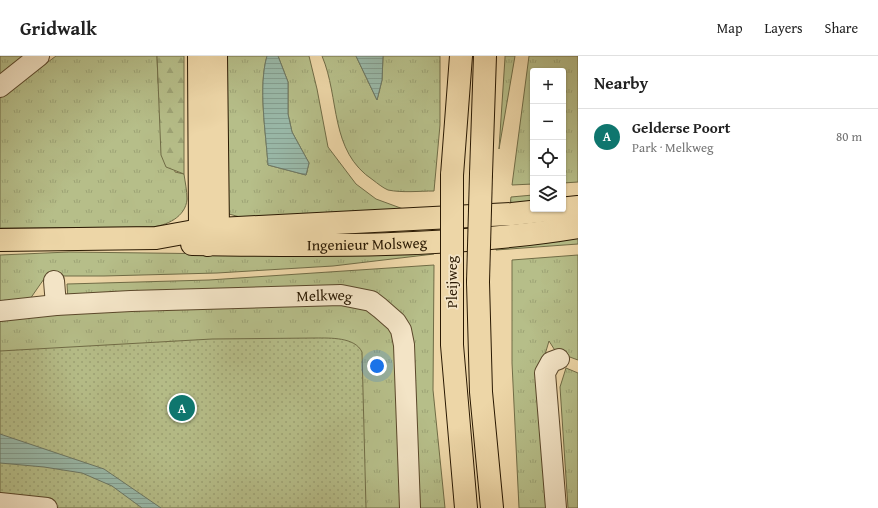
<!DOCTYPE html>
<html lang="en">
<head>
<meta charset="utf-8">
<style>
  body { margin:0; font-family:"Gentium Book Plus",serif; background:#f2f2f2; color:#222 }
  .controls { position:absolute; right:12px; top:12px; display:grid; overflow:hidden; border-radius:4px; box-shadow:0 1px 3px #0004 }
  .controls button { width:36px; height:36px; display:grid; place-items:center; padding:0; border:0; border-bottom:1px solid #e0e0e0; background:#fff; color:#222; font:20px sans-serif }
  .you { position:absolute; left:377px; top:310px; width:14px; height:14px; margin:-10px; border:3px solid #fff; border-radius:50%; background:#1a73e8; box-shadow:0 0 0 6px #1a73e833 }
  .badge { display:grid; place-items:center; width:26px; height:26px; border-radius:50%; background:#0f766e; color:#fff; font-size:13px; font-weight:700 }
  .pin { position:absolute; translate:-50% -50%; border:2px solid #fff; box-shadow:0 1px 4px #0006 }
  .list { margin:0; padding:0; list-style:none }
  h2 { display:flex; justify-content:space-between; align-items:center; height:52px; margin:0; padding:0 16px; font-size:17px }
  h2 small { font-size:13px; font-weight:400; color:#767676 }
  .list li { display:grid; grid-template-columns:26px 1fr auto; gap:12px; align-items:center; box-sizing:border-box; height:56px; padding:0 16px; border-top:1px solid #e0e0e0 }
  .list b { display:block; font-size:15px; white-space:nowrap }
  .list p { margin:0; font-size:13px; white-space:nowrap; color:#767676 }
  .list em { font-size:13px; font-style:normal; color:#767676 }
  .icon { flex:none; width:22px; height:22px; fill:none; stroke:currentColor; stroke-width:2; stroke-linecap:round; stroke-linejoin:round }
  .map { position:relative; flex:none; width:578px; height:452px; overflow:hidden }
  header { display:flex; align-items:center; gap:24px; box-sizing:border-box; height:56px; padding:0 20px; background:#fff; border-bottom:1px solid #e0e0e0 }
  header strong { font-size:19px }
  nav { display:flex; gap:22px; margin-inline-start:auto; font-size:14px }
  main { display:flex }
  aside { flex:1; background:#fff }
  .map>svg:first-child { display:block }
  .grass { fill:url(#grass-tufts); stroke:#706c46 }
  .forest { fill:url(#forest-firs); stroke:#706c46 }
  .park { fill:url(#park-dots); stroke:#706c46 }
  .water { fill:url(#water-rules); stroke:#6d7966 }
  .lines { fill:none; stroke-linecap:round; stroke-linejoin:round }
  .minor-casing { stroke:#5b482b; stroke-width:22 }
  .major-casing { stroke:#2a1902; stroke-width:24 }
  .highway-casing { stroke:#2a1902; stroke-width:24 }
  .minor { stroke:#f3e4c6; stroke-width:20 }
  .major { stroke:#edd6a7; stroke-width:22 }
  .highway { stroke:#edd6a7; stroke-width:22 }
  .highway-bridge-casing { stroke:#2a1902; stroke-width:24; stroke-linecap:butt }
  .highway-bridge { stroke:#edd6a7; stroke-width:22 }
  .labels { text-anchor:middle; stroke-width:3.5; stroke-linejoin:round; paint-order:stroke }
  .street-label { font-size:15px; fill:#2a1902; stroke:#f3e4c6 }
</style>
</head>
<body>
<header>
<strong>Gridwalk</strong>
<nav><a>Map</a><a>Layers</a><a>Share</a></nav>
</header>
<main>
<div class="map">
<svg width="578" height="452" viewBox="0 0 578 452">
  <defs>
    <pattern id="grass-tufts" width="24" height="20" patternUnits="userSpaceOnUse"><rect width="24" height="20" fill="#b6be89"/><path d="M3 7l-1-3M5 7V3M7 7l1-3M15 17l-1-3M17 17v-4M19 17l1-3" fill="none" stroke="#9da375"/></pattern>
    <pattern id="forest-firs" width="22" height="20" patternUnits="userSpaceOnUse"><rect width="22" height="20" fill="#b6be89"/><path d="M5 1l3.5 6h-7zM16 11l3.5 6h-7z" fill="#9da375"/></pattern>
    <pattern id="park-dots" width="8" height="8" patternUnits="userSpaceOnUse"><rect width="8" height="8" fill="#b6be89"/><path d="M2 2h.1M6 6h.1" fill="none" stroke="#9da375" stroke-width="1.8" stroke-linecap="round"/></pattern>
    <pattern id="water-rules" width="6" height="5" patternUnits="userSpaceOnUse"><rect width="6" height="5" fill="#99b9a9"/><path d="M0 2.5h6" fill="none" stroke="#849e90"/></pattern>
  </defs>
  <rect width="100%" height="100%" fill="#edd6a7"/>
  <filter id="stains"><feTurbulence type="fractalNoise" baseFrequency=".005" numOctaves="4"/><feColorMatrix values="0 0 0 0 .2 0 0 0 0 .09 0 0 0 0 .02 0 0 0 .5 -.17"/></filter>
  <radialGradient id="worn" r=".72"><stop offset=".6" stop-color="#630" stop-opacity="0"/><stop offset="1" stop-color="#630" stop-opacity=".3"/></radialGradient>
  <g class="grass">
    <path d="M0,0H23L0,18Z"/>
    <path d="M56,0H157L158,26L175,116L184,118C185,126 187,134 187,143C186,161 166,170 151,171L0,172V42Z"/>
    <path d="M219,0H267C258,31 266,77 268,109L306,119L309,107L292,76L288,58V26L278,0H309L317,33L328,91L356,128L376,143L406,154L240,161L229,158L223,152Z"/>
    <path d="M322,0H356L377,44L382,24L383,0H440V69L434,135C420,135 402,137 388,134C383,132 377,127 373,124C329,95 340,42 322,0Z"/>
    <path d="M505,0H515L499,93L505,2Z"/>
    <path d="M529,0H578V126L563,127V15H533V128L512,129Z"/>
    <path d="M533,139V147L510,149L511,141Z"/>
    <path d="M578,182V188L496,194V189Z"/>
    <path d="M434,191V198L333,210L217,217L104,220H46L30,243L0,252V199L69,196L226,198Z"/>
    <path d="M578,199V304L556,296L549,285L539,319L546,452H519L512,307V204Z"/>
    <path d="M434,209L433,334L445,452H413L410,303L383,248L68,244L67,228L209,224Z"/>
    <path d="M343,244C371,255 386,258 397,289L402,452H311L106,299L0,305V260Z"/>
    <path d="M566,312L578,317V452H568L560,331Z"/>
  </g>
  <path class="forest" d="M157,0H184V118L166,111L161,99Z"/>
  <path class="park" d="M316,282C330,282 355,281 362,296L366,452H0V295L212,283Z"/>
  <g class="water">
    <path d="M267,0H278L288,26V58L292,76L309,107L306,119L268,109C266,77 258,31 267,0Z"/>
    <path d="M356,0H383L382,24L377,44Z"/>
    <path d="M0,378L104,413L161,452H142L112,430L82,417L44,411L0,407Z"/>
  </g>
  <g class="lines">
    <g class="minor-casing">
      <g id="minor">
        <path d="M0,31L39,0"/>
        <path d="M54,225L56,249"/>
        <path id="s1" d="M0,255L56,249L131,245L341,239L371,245L380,252L396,266L401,274L404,289L410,452"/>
        <path d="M0,447L47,452"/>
        <path d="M556,452L545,317L551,306L559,303"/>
      </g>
    </g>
    <g class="major-casing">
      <g id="major">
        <path d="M0,184L156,182L200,174L512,158L578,151"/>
        <path id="s2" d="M192,188C320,190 451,192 578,171"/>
      </g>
    </g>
    <g class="highway-casing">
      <g id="highway">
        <path d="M199,0L200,174L208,189L218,174L216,0"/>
        <path d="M481,118L485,0"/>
        <path d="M452,119L461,0"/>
        <path d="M478,226L481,336L492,452"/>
        <path d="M452,228V289L466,452"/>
      </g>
    </g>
    <use href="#minor" class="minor"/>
    <use href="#major" class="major"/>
    <use href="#highway" class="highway"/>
    <g class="highway-bridge-casing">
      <g id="highway-bridge">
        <path d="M478,226L481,118"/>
        <path d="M452,228V119"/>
      </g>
    </g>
    <use href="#highway-bridge" class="highway-bridge"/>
  </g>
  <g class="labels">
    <g class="street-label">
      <text dy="5" stroke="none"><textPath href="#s2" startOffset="175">Ingenieur Molsweg</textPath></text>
      <text transform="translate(452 226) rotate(-90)" y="5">Pleijweg</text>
      <text dy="5" stroke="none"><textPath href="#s1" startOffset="325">Melkweg</textPath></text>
    </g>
  </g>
  <rect width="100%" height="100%" filter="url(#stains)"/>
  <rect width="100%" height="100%" fill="url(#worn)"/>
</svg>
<div class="controls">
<button>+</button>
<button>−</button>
<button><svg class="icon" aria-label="locate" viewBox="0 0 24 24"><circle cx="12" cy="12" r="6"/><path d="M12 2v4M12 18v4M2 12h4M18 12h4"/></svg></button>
<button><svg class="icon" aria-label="layers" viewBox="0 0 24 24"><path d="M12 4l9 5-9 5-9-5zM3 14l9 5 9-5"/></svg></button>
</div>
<div class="you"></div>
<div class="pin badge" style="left:182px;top:352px">A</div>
</div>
<aside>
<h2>Nearby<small></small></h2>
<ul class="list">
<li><span class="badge">A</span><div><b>Gelderse Poort</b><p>Park · Melkweg</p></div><em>80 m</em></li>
</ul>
</aside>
</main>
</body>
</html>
